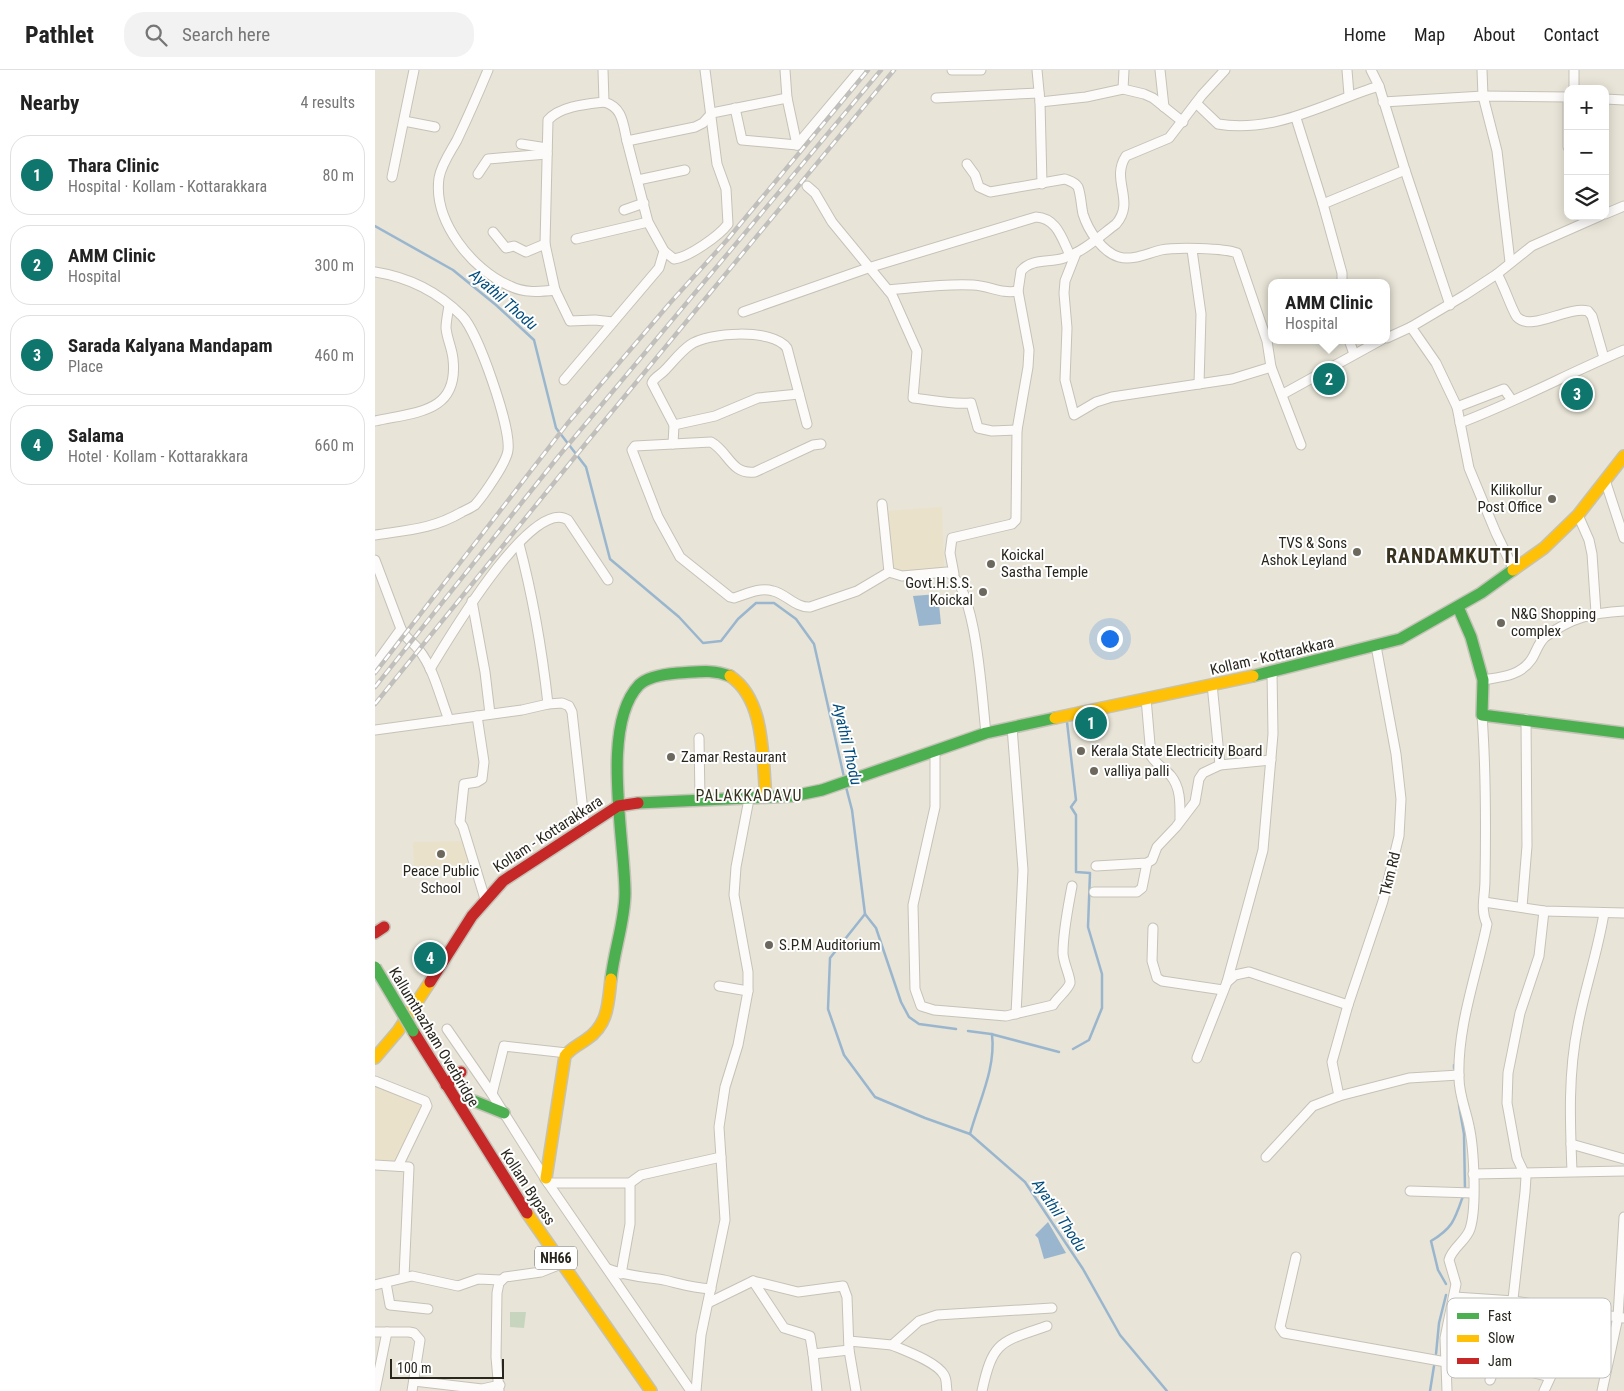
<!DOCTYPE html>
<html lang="en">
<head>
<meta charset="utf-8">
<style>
  body { margin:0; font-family:"Roboto Condensed",sans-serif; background:#f2f2f2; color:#222 }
  .controls { position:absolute; right:15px; top:15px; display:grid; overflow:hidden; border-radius:10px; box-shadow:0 2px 12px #0003 }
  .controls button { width:45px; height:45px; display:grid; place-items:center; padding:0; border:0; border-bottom:1px solid #e0e0e0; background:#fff; color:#222; font:25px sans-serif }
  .scale { position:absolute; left:15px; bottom:12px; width:114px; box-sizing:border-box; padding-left:5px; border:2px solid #29261d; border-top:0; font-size:14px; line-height:18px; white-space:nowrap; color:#29261d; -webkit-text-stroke:4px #fff; paint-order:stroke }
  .you { position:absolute; left:734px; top:568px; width:18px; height:18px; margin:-12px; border:4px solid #fff; border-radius:50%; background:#1a73e8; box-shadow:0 0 0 8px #1a73e833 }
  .badge { display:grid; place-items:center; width:32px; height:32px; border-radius:50%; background:#0f766e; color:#fff; font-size:16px; font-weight:700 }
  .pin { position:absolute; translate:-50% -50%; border:2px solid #fff; box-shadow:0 1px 5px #0006 }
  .popup { position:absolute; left:893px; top:209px; width:122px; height:65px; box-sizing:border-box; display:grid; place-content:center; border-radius:10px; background:#fff; filter:drop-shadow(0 1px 4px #0005); font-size:16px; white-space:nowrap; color:#767676 }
  .popup b { font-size:19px; color:#222 }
  .popup::after { content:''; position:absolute; left:50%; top:100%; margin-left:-10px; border:10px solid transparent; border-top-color:#fff }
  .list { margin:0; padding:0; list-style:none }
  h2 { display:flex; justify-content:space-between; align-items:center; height:65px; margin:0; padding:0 20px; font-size:21px }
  h2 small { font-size:16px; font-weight:400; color:#767676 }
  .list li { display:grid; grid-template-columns:32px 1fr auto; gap:15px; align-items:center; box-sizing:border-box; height:80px; margin:0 10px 10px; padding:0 10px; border:1px solid #e0e0e0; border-radius:20px }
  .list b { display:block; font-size:19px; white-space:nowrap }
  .list p { margin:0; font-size:16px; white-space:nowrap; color:#767676 }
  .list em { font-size:16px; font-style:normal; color:#767676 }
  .icon { flex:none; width:28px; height:28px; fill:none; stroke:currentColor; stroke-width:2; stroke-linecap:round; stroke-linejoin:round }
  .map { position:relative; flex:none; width:1249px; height:1321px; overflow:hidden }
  header { display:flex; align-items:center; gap:30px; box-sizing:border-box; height:70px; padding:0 25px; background:#fff; border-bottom:1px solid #e0e0e0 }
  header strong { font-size:24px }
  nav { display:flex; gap:28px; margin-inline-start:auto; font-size:18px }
  .search { width:350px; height:45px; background:#f2f2f2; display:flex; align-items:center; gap:12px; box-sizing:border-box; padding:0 18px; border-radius:20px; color:#767676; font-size:19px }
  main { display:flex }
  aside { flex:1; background:#fff }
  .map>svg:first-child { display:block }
  .built { fill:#e9e1ca }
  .green { fill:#c7d5be }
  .water { fill:#99b6ce }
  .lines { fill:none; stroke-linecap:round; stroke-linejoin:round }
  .stream { stroke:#99b6ce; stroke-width:2.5 }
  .street-casing { stroke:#c5c2b8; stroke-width:11 }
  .fast-casing { stroke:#c5c2b8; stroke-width:14 }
  .slow-casing { stroke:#c5c2b8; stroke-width:14 }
  .jam-casing { stroke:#c5c2b8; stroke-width:14 }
  .street { stroke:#fcfbf9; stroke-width:9 }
  .fast { stroke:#4caf50; stroke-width:11 }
  .slow { stroke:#ffc107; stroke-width:11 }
  .jam { stroke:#c62828; stroke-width:11 }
  .rail-casing { stroke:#c1bfbc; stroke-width:4.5 }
  .rail { stroke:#fff; stroke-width:2.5; stroke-dasharray:8; stroke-linecap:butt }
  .fast-bridge-casing { stroke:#c5c2b8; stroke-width:14; stroke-linecap:butt }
  .fast-bridge { stroke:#4caf50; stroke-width:11 }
  .poi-dot { fill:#6c685e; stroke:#fff; stroke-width:2 }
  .labels { text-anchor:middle; stroke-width:4; stroke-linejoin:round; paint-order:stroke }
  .shield { fill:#fff; stroke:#696761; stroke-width:1 }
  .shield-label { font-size:14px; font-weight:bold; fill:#29261d }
  .poi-label { font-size:15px; fill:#29261d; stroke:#fff; text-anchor:start }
  .street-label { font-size:15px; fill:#29261d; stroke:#fff }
  .water-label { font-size:16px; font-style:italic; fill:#004d7e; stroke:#fff }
  .neighbourhood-label { font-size:16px; letter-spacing:1px; fill:#37311e; stroke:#fff }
  .district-label { font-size:20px; font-weight:bold; letter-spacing:1px; fill:#37311e; stroke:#fff }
  .key { fill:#fff; stroke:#bfbebb; stroke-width:1 }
  .key-label { font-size:14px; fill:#29261d }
</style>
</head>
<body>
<header>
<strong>Pathlet</strong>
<div class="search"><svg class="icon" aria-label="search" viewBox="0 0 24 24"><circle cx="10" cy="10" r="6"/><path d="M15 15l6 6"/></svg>Search here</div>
<nav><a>Home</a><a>Map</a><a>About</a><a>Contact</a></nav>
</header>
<main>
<aside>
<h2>Nearby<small>4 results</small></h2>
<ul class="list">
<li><span class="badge">1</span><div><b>Thara Clinic</b><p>Hospital · Kollam - Kottarakkara</p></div><em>80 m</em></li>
<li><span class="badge">2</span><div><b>AMM Clinic</b><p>Hospital</p></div><em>300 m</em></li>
<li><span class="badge">3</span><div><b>Sarada Kalyana Mandapam</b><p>Place</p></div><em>460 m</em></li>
<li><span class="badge">4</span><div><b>Salama</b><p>Hotel · Kollam - Kottarakkara</p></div><em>660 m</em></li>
</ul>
</aside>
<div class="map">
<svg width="1249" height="1321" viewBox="0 0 1249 1321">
  <rect width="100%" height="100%" fill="#e8e4d7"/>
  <g class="built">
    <path d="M567,437L569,499L524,504L516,501L511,441Z"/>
    <path d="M92,771L93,795L39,796L38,772Z"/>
    <path d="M0,1012L50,1034L22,1096L0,1093Z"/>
  </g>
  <path class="green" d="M135,1242H151L149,1258L135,1257Z"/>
  <g class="water">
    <path d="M563,524L566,554L544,556L538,526Z"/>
    <path d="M673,1152L691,1183L669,1189L663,1168L660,1165Z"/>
  </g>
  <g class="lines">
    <g class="stream">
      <path d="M0,156L78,200L121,235L159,270L181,358L211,397L235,489L304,547L328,573L346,571L363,549L381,533H399L421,549L439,574L469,707"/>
      <path d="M692,652L701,730L696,737L701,745V802L715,803L713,857L727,904V938L714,970L698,979"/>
      <path d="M471,717L477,740L490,844L455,888L453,939L469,985L500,1027L550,1048L595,1064L650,1112L708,1199L745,1265L792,1321"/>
      <path d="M490,844L501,858L526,932L534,947L544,954L581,959"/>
      <path d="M593,961L616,964L684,982"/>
      <path d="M1079,995V998"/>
      <path d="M1084,1035L1089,1064L1090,1121"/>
      <path d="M595,1064C604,1031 621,999 617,964"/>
      <path d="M1071,1214L1063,1200L1056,1171C1078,1158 1080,1149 1088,1126"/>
      <path d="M1061,1284L1064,1253L1071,1225"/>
      <path d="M1055,1321L1059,1296"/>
    </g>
    <g class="street-casing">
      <g id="street">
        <path d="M113,0C103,24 93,47 82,70C76,81 66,95 64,108C58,151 97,200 135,216C149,223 164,222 180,220L195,251L220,250L238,252"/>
        <path d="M228,0L229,32C248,37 248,54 252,71L320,57L328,53L337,43L412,28"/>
        <path d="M410,0L412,28L422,75"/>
        <path d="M577,0H606"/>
        <path d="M662,0L665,32L667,114"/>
        <path d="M785,0L789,37"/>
        <path d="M972,0L974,25"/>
        <path d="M996,0L1004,16L1030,100L1075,235"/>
        <path d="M1107,0L1108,26L1122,81L1135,192"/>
        <path d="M748,19L749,0"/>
        <path d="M1199,19V0"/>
        <path d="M1193,27V77"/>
        <path d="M561,28L664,23"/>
        <path d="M1230,29L1249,30"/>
        <path d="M665,32L711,27L748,19L769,24L778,28L808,52"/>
        <path d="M1008,32L1108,26L1193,27"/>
        <path d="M821,33L843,54C900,64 952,32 1004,16"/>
        <path d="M360,38L367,70L422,75"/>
        <path d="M921,48L948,134"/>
        <path d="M29,51L60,57"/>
        <path d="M146,74L172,78"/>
        <path d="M422,75L485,0"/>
        <path d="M592,94L600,105L604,117L615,122L690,109C695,111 700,112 703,117C706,125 706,135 708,144C713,160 727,182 744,187C758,191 773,183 786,180C800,177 849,178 862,183L892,271L896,297L926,375"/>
        <path d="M103,104L113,89L172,84"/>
        <path d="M17,107L39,0"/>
        <path d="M263,110L310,100"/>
        <path d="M432,116L440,123L457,152L517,225L542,281L538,328C557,330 577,335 596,333L603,358L617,361L642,360"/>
        <path d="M249,140L269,133"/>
        <path d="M1230,144L1249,136"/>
        <path d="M118,162L131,178L139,176L151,182L170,174"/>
        <path d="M201,169L273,152"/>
        <path d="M817,180L826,244L824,314"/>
        <path d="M289,181L299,189C314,187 344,166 353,154L351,119L342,94L330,0"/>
        <path d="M701,183L690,211L689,223L692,258L690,310L699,345L721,332L737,327L857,309L896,297"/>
        <path d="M0,202C32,207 63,222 87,246C103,262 136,357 133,380C132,392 108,426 100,435C96,438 91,440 87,442C58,459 33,460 0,465"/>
        <path d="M1122,204C1129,215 1137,241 1142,247C1156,262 1192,236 1213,241L1217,246L1229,288"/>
        <path d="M967,213V203L948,134L1030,100"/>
        <path d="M180,220L170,174L173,50C185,36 212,34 229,32"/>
        <path d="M513,220C540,218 571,213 598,215C616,216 625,224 643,221"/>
        <path d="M368,242L493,198L661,147C682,148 687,169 695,185"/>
        <path d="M1036,257L1061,293L1082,337L1094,398L1121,463L1139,500"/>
        <path d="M1012,268L1036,257L1090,225L1122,204L1157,176L1225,146"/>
        <path d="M974,270L979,284"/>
        <path d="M189,310L284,198L289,181L273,152L252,71"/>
        <path d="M908,324L1006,270"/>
        <path d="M1082,337L1129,319L1136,329"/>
        <path d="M0,351C41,342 84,343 78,289C77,278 72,269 71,258C71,251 73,243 74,235"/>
        <path d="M1085,353C1141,332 1194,303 1249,280"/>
        <path d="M299,355L340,346L383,328L424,324"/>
        <path d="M298,374L299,355L277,313C279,307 286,305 290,300C298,292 305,282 315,275C333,262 398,258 412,278L432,354"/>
        <path d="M446,374L438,375L380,402C356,405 354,382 336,372L260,376L257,380L283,447L305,487L355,527L359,528C372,524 384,517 398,521C411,524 421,538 435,537L482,521L514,502"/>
        <path d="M1230,410L1249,468"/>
        <path d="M507,434L514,502L527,506L572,502C602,514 607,632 611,663"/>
        <path d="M1203,445L1214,470L1217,484L1221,543"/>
        <path d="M144,474C158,527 167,580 173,634"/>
        <path d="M0,490L26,559C30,568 38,572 44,580C59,599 65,627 74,650"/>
        <path d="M579,504L575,483L577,468L637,454L641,450L642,360L653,297L654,280L643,221L646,201C657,188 674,193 689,188C708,182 725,166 741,154C761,131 735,110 751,86L794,68L827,25L850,0"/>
        <path d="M97,531L110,602L115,644"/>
        <path d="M0,595L26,559"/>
        <path d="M55,599C71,573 157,425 193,450L233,510"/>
        <path d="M1108,610C1126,607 1145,606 1156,590C1161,583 1163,573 1170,567C1197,547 1217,543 1249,541"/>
        <path d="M837,614L845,695"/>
        <path d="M771,628L776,686C782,695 790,699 796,706C806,718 805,735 805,749"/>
        <path d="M102,646L109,692L107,709L102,712L89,714L85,752L88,757L110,829"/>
        <path d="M637,657L648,800L641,944"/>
        <path d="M0,660L147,640L173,634L187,633L194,636L197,642L210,759"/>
        <path d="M324,668L325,729"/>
        <path d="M560,682V737L538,835L540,919L546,936L559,940L631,946L678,935C682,928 693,920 695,913C696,908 688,892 688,883C688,861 693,838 697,816"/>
        <path d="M721,796L772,793L777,790L782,777L801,757L820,732L824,709L828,703L845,695L896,690"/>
        <path d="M719,822H762L767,818L772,793"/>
        <path d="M1109,832L1169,841L1249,843"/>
        <path d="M1147,837L1152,776L1151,649"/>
        <path d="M778,858L777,891L782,908L787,911L848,920"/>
        <path d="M852,912L888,780L898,664L897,602"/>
        <path d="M344,916L373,921"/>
        <path d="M72,959L117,1024L173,1113L316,1321"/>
        <path d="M822,988L852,912L860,905L874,902L973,935"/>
        <path d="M0,1011L50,1031L52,1036L23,1096"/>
        <path d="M117,1024L129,976L192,983"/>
        <path d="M964,1026L957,992L973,935L1008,831L1024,766L1026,729L1021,684L1001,576"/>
        <path d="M1196,1074L1249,1089"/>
        <path d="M891,1087L938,1036L964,1026L1034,1008L1084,1005"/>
        <path d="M0,1095L34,1097L29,1207"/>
        <path d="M1197,1101C1195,1051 1193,1004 1203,955C1210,918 1223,881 1229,843"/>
        <path d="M1098,1104L1249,1101"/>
        <path d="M173,1113H255L266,1105L346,1087"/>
        <path d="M1035,1121L1098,1123"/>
        <path d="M921,1187L905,1257L909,1263L1071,1292"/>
        <path d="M233,1199C251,1206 270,1207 289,1210C306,1214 318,1218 336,1219"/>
        <path d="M246,1204L255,1154V1113"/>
        <path d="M378,1211L423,1222L468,1216L472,1227L474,1280L481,1321"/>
        <path d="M11,1213L15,1235L53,1239"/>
        <path d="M0,1215L37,1206L83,1216L103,1209L126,1210"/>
        <path d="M1080,1227L1139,1231L1249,1248"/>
        <path d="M333,1233L378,1211L409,1258L435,1266L438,1284L474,1280"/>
        <path d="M0,1262H34L39,1263L45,1270L37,1321"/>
        <path d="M474,1271L517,1275L544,1251L562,1245L677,1238"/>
        <path d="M517,1275C531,1281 562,1292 569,1305C572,1309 571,1316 572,1321"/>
        <path d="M438,1284L442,1321"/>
        <path d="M1121,1293L1175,1307"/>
        <path d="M1115,1310L1135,1256L1150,1122L1151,1107L1142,1088L1132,1033L1133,1003L1145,943L1164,886L1169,841"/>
        <path d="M39,1311L107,1319L125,1315"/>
        <path d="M0,1321L12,1262"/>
        <path d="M124,1321L121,1287L122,1223L124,1213L130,1207L166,1202L186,1194"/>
        <path d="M321,1321L326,1265L350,1150L344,1057L350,1017L363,975L373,921V902L359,825L361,797L374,729"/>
        <path d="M607,1321C618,1270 626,1272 672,1256"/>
        <path d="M1072,1321L1070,1268L1081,1214L1074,1190C1077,1178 1091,1171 1095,1159C1102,1138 1099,1078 1094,1056C1091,1040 1084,1025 1084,1008C1082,956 1102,904 1112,854C1105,840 1110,826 1110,810C1111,755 1111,700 1107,645"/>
        <path d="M1169,1321L1206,1241"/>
        <path d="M1227,1321L1243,1247L1249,1147"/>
      </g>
    </g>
    <g class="fast-casing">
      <g id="fast">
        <path d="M1083,537L1096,567L1108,610L1107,645L1249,663"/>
        <path d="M878,606L1025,569L1106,523L1138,500"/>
        <path d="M263,733L418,726L447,720L611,663L680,648"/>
        <path d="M236,909C239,880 250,851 250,823C250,770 225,656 264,615C273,606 291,604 303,603C323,602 337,599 355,606"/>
        <path d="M99,1031L129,1043"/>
      </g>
    </g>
    <g class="slow-casing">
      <g id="slow">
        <path d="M1138,500L1169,478L1203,445L1249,386"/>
        <path d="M355,606C391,630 387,689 391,727"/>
        <path d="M680,648L878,606"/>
        <path d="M0,988L23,961L55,912"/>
        <path d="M171,1108L190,986C196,978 204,975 212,969C234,954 233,932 236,909"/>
        <path d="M152,1143L276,1321"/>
      </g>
    </g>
    <g class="jam-casing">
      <g id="jam">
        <path d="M0,863L9,857"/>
        <path d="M55,912L97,846L128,811L243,736L263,733"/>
        <path d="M38,961L152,1143"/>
        <path d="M71,1015L86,1002"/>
      </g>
    </g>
    <use href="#street" class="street"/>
    <use href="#fast" class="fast"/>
    <use href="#slow" class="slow"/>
    <use href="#jam" class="jam"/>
    <g class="rail-casing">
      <g id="rail">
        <path d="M0,603L192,354L295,233L352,170L493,0"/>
        <path d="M0,617L183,387L506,0"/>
        <path d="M0,634L212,372L519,0"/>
      </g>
    </g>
    <use href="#rail" class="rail"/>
    <g class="fast-bridge-casing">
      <path id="fast-bridge" d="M0,897L38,961"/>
    </g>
    <use href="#fast-bridge" class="fast-bridge"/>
  </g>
  <g class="poi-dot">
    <circle cx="1177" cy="429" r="5"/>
    <circle cx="982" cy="482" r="5"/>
    <circle cx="616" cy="494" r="5"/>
    <circle cx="608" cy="522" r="5"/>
    <circle cx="1126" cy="553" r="5"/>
    <circle cx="706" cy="681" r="5"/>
    <circle cx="296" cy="687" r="5"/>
    <circle cx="719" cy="701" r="5"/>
    <circle cx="66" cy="784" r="5"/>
    <circle cx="394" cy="875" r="5"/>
  </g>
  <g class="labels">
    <rect class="shield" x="160" y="1176.5" width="42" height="23" rx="4"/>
    <g class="shield-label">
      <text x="181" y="1193">NH66</text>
    </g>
    <g class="poi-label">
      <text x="1167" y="425" text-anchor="end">Kilikollur<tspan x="1167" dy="17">Post Office</tspan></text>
      <text x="972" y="478" text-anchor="end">TVS &amp; Sons<tspan x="972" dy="17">Ashok Leyland</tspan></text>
      <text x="626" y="490">Koickal<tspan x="626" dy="17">Sastha Temple</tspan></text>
      <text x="598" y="518" text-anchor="end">Govt.H.S.S.<tspan x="598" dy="17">Koickal</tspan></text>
      <text x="1136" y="549">N&amp;G Shopping<tspan x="1136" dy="17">complex</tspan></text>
      <text x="716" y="686">Kerala State Electricity Board</text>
      <text x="306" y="692">Zamar Restaurant</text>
      <text x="729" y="706">valliya palli</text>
      <text x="66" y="806" text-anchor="middle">Peace Public<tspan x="66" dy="17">School</tspan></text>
      <text x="404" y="880">S.P.M Auditorium</text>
    </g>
    <g class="street-label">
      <text transform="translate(897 586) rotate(-13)" y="5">Kollam - Kottarakkara</text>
      <text transform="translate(173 764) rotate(-33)" y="5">Kollam - Kottarakkara</text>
      <text transform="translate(1015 804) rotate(-76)" y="5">Tkm Rd</text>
      <text transform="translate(59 967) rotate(59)" y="5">Kallumthazham Overbridge</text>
      <text transform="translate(153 1117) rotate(57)" y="5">Kollam Bypass</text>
    </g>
    <g class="water-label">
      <text transform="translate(129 229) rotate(41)" y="6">Ayathil Thodu</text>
      <text transform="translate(473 674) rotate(77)" y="6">Ayathil Thodu</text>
      <text transform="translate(685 1145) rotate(56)" y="6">Ayathil Thodu</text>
    </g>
    <g class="neighbourhood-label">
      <text x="374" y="731">PALAKKADAVU</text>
    </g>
    <g class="district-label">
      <text x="1078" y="493">RANDAMKUTTI</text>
    </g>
  </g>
  <rect x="1072" y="1228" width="164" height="80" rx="8" class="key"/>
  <rect x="1082" y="1243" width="22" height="6" fill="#4caf50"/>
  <rect x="1082" y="1265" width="22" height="7" fill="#ffc107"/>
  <rect x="1082" y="1288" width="22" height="6" fill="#c62828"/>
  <g class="key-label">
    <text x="1113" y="1251">Fast</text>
    <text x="1113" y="1273">Slow</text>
    <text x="1113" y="1296">Jam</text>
  </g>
</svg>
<div class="controls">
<button>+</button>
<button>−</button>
<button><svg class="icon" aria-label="layers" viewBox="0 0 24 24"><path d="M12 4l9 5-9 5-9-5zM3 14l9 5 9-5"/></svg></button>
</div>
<div class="scale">100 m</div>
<div class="you"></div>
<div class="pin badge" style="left:716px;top:653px">1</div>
<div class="pin badge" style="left:954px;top:309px">2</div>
<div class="popup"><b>AMM Clinic</b>Hospital</div>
<div class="pin badge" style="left:1202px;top:324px">3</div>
<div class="pin badge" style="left:55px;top:888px">4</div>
</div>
</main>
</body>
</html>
